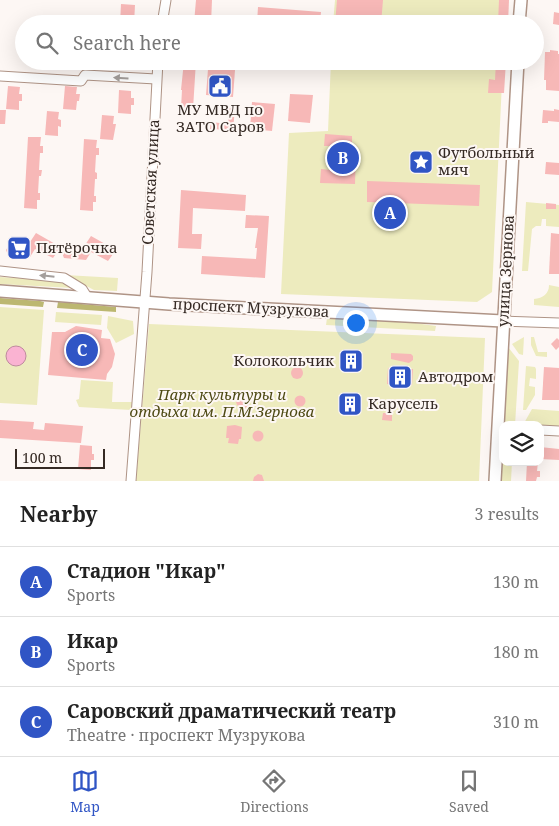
<!DOCTYPE html>
<html lang="en">
<head>
<meta charset="utf-8">
<style>
  body { margin:0; font-family:"Noto Serif",serif; background:#f2f2f2; color:#222 }
  .controls { position:absolute; right:15px; bottom:15px; display:grid; overflow:hidden; border-radius:10px; box-shadow:0 5px 20px #0002 }
  .controls button { width:45px; height:45px; display:grid; place-items:center; padding:0; border:0; border-bottom:1px solid #e0e0e0; background:#fff; color:#222; font:25px sans-serif }
  .scale { position:absolute; left:15px; bottom:12px; width:90px; box-sizing:border-box; padding-left:5px; border:2px solid #352a24; border-top:0; font-size:14px; line-height:18px; white-space:nowrap; color:#352a24; -webkit-text-stroke:4px #fdf7f4; paint-order:stroke }
  .you { position:absolute; left:355px; top:322px; width:18px; height:18px; margin:-12px; border:4px solid #fff; border-radius:50%; background:#1a73e8; box-shadow:0 0 0 8px #1a73e833 }
  .badge { display:grid; place-items:center; width:32px; height:32px; border-radius:50%; background:#3055c5; color:#fff; font-size:16px; font-weight:700 }
  .pin { position:absolute; translate:-50% -50%; border:2px solid #fff; box-shadow:0 1px 5px #0006 }
  .list { margin:0; padding:0; list-style:none }
  h2 { display:flex; justify-content:space-between; align-items:center; height:65px; margin:0; padding:0 20px; font-size:21px }
  h2 small { font-size:16px; font-weight:400; color:#767676 }
  .list li { display:grid; grid-template-columns:32px 1fr auto; gap:15px; align-items:center; box-sizing:border-box; height:70px; padding:0 20px; border-top:1px solid #e0e0e0 }
  .list b { display:block; font-size:19px; white-space:nowrap }
  .list p { margin:0; font-size:16px; white-space:nowrap; color:#767676 }
  .list em { font-size:16px; font-style:normal; color:#767676 }
  .icon { flex:none; width:28px; height:28px; fill:none; stroke:currentColor; stroke-width:2; stroke-linecap:round; stroke-linejoin:round }
  .map { position:relative; flex:none; width:559px; height:481px; overflow:hidden }
  .search { position:absolute; background:#fff; box-shadow:0 5px 20px #0002; left:15px; right:15px; top:15px; height:55px; display:flex; align-items:center; gap:12px; box-sizing:border-box; padding:0 18px; border-radius:28px; color:#767676; font-size:19px }
  .sheet { height:275px; background:#fff }
  nav { display:flex; justify-content:space-around; align-items:center; box-sizing:border-box; height:70px; border-top:1px solid #e0e0e0; background:#fff; font-size:14px; color:#767676 }
  nav a { display:grid; justify-items:center; gap:2px }
  nav .on { color:#3055c5 }
  .map>svg:first-child { display:block }
  .green { fill:#edebbe }
  .forest { fill:#bcb771 }
  .water { fill:#fab3d2; stroke:#bf8a9e }
  .building { fill:#f7b8b7 }
  .lines { fill:none; stroke-linecap:round; stroke-linejoin:round }
  .minor-casing { stroke:#af9486; stroke-width:11 }
  .major-casing { stroke:#af9486; stroke-width:14 }
  .minor { stroke:#fff; stroke-width:9 }
  .major { stroke:#fff; stroke-width:11 }
  .oneway { fill:#a49f9c }
  .labels { text-anchor:middle; stroke-width:4; stroke-linejoin:round; paint-order:stroke }
  .poi-label { font-size:15px; fill:#352a24; stroke:#fdf7f4; text-anchor:start }
  .street-label { font-size:15px; fill:#352a24; stroke:#fdf7f4 }
  .park-label { font-size:15px; font-style:italic; fill:#4e4a14; stroke:#fdf7f4 }
</style>
</head>
<body>
<div class="map">
<svg width="559" height="481" viewBox="0 0 559 481">
  <rect width="100%" height="100%" fill="#fdf7f4"/>
  <g class="green">
    <path d="M335,0H506L505,24H333Z"/>
    <path d="M331,61H503L492,292L477,302L281,294L289,133L328,131Z"/>
    <path d="M526,202L559,205V227L546,226V219H542L541,226H536L532,229L528,271H522Z"/>
    <path d="M65,275L118,278L117,291L94,290Z"/>
    <path d="M0,277L63,281L73,288L0,284Z"/>
    <path d="M549,285L559,287V307L534,305V299C543,298 549,294 549,285Z"/>
    <path d="M0,307L44,310L37,405L0,403Z"/>
    <path d="M56,312L102,315L101,325L55,322Z"/>
    <path d="M108,316L133,321L134,334L116,343L107,328Z"/>
    <path d="M327,318L415,323L436,326L435,331L326,325Z"/>
    <path d="M149,324L485,338L479,481H136Z"/>
    <path d="M524,337L523,355L519,354L512,344Z"/>
    <path d="M531,337H534L538,352H547V357L536,356L531,345Z"/>
    <path d="M508,347L519,361L515,425H503Z"/>
    <path d="M526,366L535,367L536,369V379L530,378L529,386L535,387V395L526,410H523Z"/>
    <path d="M81,380L113,382L112,402H132L131,410L79,407L76,400L79,399Z"/>
    <path d="M532,409L559,411V428L540,427V425H523Z"/>
    <path d="M503,436V462H512L511,481H500Z"/>
  </g>
  <g class="forest">
    <path d="M0,298L40,301L44,302L43,307L0,304Z"/>
    <path d="M58,302L116,307V312L57,308Z"/>
  </g>
  <circle class="water" cx="16" cy="356" r="10"/>
  <g class="building">
    <path d="M196,0H212L211,24L194,23Z"/>
    <path d="M337,0H383L381,24H335Z"/>
    <path d="M499,0H509L508,24H498Z"/>
    <path d="M121,4L135,5L134,24H120Z"/>
    <path d="M258,7L321,12L320,24H257Z"/>
    <path d="M554,12L559,13V25L553,24Z"/>
    <path d="M550,50L558,51V54H559V91L546,90V80H544L545,52H550Z"/>
    <path d="M117,61H132V70L117,69Z"/>
    <path d="M184,61H196L193,109L181,108L182,90H181Z"/>
    <path d="M496,61H506L504,93H488L489,79L495,80Z"/>
    <path d="M208,69L235,70L233,97L206,95Z"/>
    <path d="M8,86L20,87L19,94H22V101H19V110L6,109Z"/>
    <path d="M65,86L77,87L76,94H80L79,101H77L76,110L63,109Z"/>
    <path d="M119,90L131,91V98H134V105H131V114L118,113Z"/>
    <path d="M290,94L313,95L310,123L288,121Z"/>
    <path d="M252,102L275,104L272,131L250,129Z"/>
    <path d="M229,108H235L233,130L210,129L211,122L228,124Z"/>
    <path d="M554,109L559,110V122L548,121V123H542L543,110L554,111Z"/>
    <path d="M0,110H6L5,124H0Z"/>
    <path d="M47,111L59,112L58,119L61,120V127L58,126V136L45,135Z"/>
    <path d="M102,115L114,116L113,124H116L113,140L100,139Z"/>
    <path d="M325,134L352,136V148H356L355,184L320,183L321,169L330,170L331,146H324Z"/>
    <path d="M28,137H41L40,146H43V153H40L39,170H42L41,176H39L38,193H40V200H37V209L24,208Z"/>
    <path d="M84,139L97,140L96,148H99V155H96L95,172L97,173V179H95L94,196H96V202H93V211L80,210Z"/>
    <path d="M546,162L559,163V175L545,174Z"/>
    <path d="M367,181L480,185L479,206L367,202Z"/>
    <path d="M181,190L246,195L245,211L193,208L192,234H202L201,249L178,248Z"/>
    <path d="M546,203L556,204V209H546Z"/>
    <path d="M246,215L269,216L265,278L201,274L202,256L256,259L257,248H255L258,228H245Z"/>
    <path d="M36,233L64,249L68,244L85,245L91,236L116,250L108,261L91,252L86,260L64,258L60,248L53,258L35,249L30,257L8,255L6,250L12,240L30,242Z"/>
    <path d="M551,233L559,234V274H549Z"/>
    <path d="M76,326L102,330L101,338L110,339L115,354L112,367L107,374L106,380L48,375L52,332H65Z"/>
    <path d="M557,338L559,340V347L556,350L551,344Z"/>
    <path d="M391,353L411,354L413,356V360L409,363L391,359Z"/>
    <circle cx="352" cy="362" r="4"/>
    <circle cx="297" cy="373" r="6"/>
    <path d="M544,367L559,368V400H542Z"/>
    <path d="M388,368L413,369L412,385L387,384Z"/>
    <circle cx="243" cy="401" r="7"/>
    <circle cx="300" cy="401" r="5.5"/>
    <path d="M383,413H392V421L382,420Z"/>
    <path d="M0,420L34,422L33,429L44,430L45,423L83,426L81,443L0,438Z"/>
    <path d="M235,425L242,427L241,439H239L238,444L228,443L229,438H226L227,426Z"/>
    <circle cx="258" cy="436" r="5.5"/>
    <path d="M80,445L92,446V454H94V460H91V470L78,469Z"/>
    <path d="M540,447L559,449V460L540,459Z"/>
    <path d="M527,462H538L537,471H540V477H537L536,481H526Z"/>
    <path d="M258,474L262,475L264,481H253L254,477Z"/>
  </g>
  <g class="lines">
    <g class="minor-casing">
      <g id="minor">
        <path d="M162,24L166,0"/>
        <path d="M0,76L81,81L85,75L156,79"/>
        <path d="M0,271L64,278L82,289L87,297"/>
        <path d="M503,321L559,323"/>
        <path d="M540,430L559,431"/>
        <path d="M131,481L147,272L158,61"/>
      </g>
    </g>
    <g class="major-casing">
      <g id="major">
        <path d="M519,24L521,0"/>
        <path d="M0,291L169,304L503,321"/>
        <path d="M495,481L518,61"/>
      </g>
    </g>
    <use href="#minor" class="minor"/>
    <use href="#major" class="major"/>
  </g>
  <defs><path id="oneway-solid" d="M-6-.8H1V-3.2L6.5 0L1 3.2V.8H-6Z" transform="scale(1.25)"/></defs>
  <g class="oneway">
    <use href="#oneway-solid" transform="translate(121 78) rotate(-176)"/>
    <use href="#oneway-solid" transform="translate(47 276) rotate(-174)"/>
  </g>
  <defs>
    <g id="civic-square" transform="scale(1.25)"><rect x="-9" y="-9" width="18" height="18" rx="4" fill="#3055c5" stroke="#fdf7f4"/><path d="M-.6-6.5H3V-4.5H.6V-3L4-1V1h2V6H-6V1h2V-1L-.6-3ZM-1.2 2.5V6h2.4V2.5Z" fill="#fff"/></g>
    <g id="sight-square" transform="scale(1.25)"><rect x="-9" y="-9" width="18" height="18" rx="4" fill="#3055c5" stroke="#fdf7f4"/><path d="M0-6L1.8-2.2L6-1.7L2.9 1.2L3.7 5.4L0 3.3L-3.7 5.4L-2.9 1.2L-6-1.7L-1.8-2.2Z" fill="#fff"/></g>
    <g id="supermarket-square" transform="scale(1.25)"><rect x="-9" y="-9" width="18" height="18" rx="4" fill="#3055c5" stroke="#fdf7f4"/><path d="M-6-5.5h2.5l.6 2H6L4.5 2H-2.5L-4.4-4H-6ZM-1.5 3.2a1.3 1.3 0 1 0 .1 0ZM3 3.2a1.3 1.3 0 1 0 .1 0Z" fill="#fff"/></g>
    <g id="building-square" transform="scale(1.25)"><rect x="-9" y="-9" width="18" height="18" rx="4" fill="#3055c5" stroke="#fdf7f4"/><path d="M-4-6H4V6H1V3H-1V6H-4ZM-2.5-4.3h1.7v1.8h-1.7ZM.8-4.3h1.7v1.8H.8ZM-2.5-1h1.7V.8h-1.7ZM.8-1h1.7V.8H.8Z" fill="#fff"/></g>
  </defs>
  <g fill-rule="evenodd">
    <use href="#civic-square" x="220" y="86"/>
    <use href="#sight-square" x="421" y="162"/>
    <use href="#supermarket-square" x="19" y="248"/>
    <use href="#building-square" x="351" y="361"/>
    <use href="#building-square" x="400" y="377"/>
    <use href="#building-square" x="350" y="404"/>
  </g>
  <g class="labels">
    <g class="poi-label">
      <text x="220" y="115" text-anchor="middle">МУ МВД по<tspan x="220" dy="17">ЗАТО Саров</tspan></text>
      <text x="438" y="158">Футбольный<tspan x="438" dy="17">мяч</tspan></text>
      <text x="36" y="253">Пятёрочка</text>
      <text x="334" y="366" text-anchor="end">Колокольчик</text>
      <text x="418" y="382">Автодром</text>
      <text x="368" y="409">Карусель</text>
    </g>
    <g class="street-label">
      <text transform="translate(151 182) rotate(-87)" y="5">Советская улица</text>
      <text transform="translate(506 271) rotate(-87)" y="5">улица Зернова</text>
      <text transform="translate(251 308) rotate(3)" y="5">проспект Музрукова</text>
    </g>
    <g class="park-label">
      <text x="222" y="400">Парк культуры и<tspan x="222" dy="17">отдыха им. П.М.Зернова</tspan></text>
    </g>
  </g>
</svg>
<div class="controls">
<button><svg class="icon" aria-label="layers" viewBox="0 0 24 24"><path d="M12 4l9 5-9 5-9-5zM3 14l9 5 9-5"/></svg></button>
</div>
<div class="scale">100 m</div>
<div class="you"></div>
<div class="pin badge" style="left:390px;top:213px">A</div>
<div class="pin badge" style="left:343px;top:158px">B</div>
<div class="pin badge" style="left:82px;top:350px">C</div>
<div class="search"><svg class="icon" aria-label="search" viewBox="0 0 24 24"><circle cx="10" cy="10" r="6"/><path d="M15 15l6 6"/></svg>Search here</div>
</div>
<section class="sheet">
<h2>Nearby<small>3 results</small></h2>
<ul class="list">
<li><span class="badge">A</span><div><b>Стадион &quot;Икар&quot;</b><p>Sports</p></div><em>130 m</em></li>
<li><span class="badge">B</span><div><b>Икар</b><p>Sports</p></div><em>180 m</em></li>
<li><span class="badge">C</span><div><b>Саровский драматический театр</b><p>Theatre · проспект Музрукова</p></div><em>310 m</em></li>
</ul>
</section>
<nav>
<a class="on"><svg class="icon" aria-label="map" viewBox="0 0 24 24"><path d="M3 6l6-2 6 2 6-2v14l-6 2-6-2-6 2zM9 4v14M15 6v14"/></svg>Map</a>
<a><svg class="icon" aria-label="directions" viewBox="0 0 24 24"><path d="M12 3l9 9-9 9-9-9zM9 14v-3h6M13 9l2 2-2 2"/></svg>Directions</a>
<a><svg class="icon" aria-label="saved" viewBox="0 0 24 24"><path d="M7 4h10v16l-5-4-5 4z"/></svg>Saved</a>
</nav>
</body>
</html>
